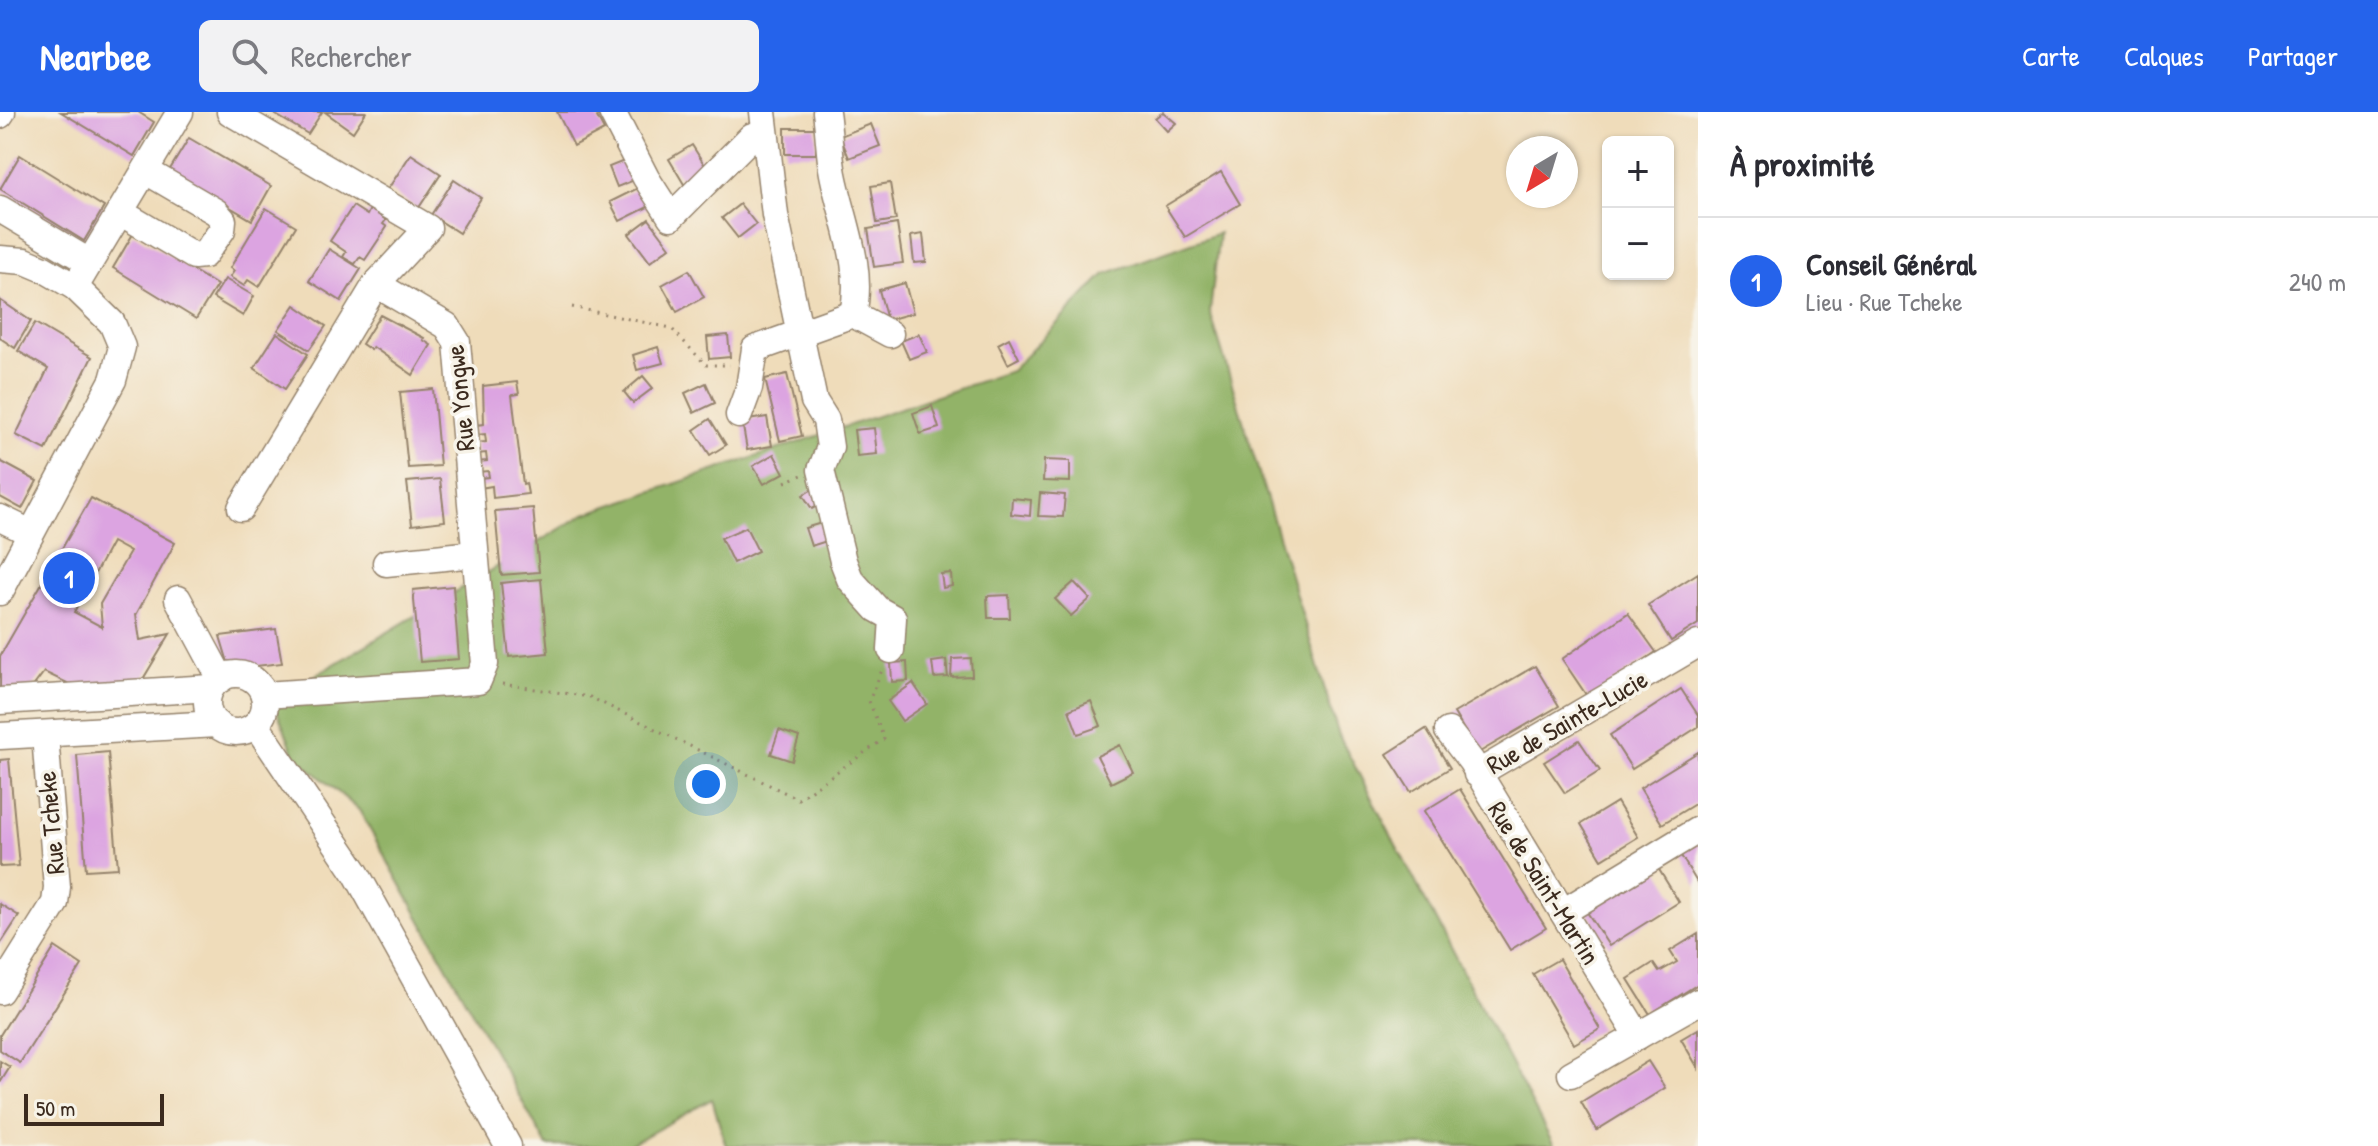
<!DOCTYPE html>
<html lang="fr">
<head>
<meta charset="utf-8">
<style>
  body { margin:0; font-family:"Patrick Hand",sans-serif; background:#f2f2f3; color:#2b2b33 }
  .controls { position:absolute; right:24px; top:24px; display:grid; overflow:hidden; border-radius:12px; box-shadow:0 2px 6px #0004 }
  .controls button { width:72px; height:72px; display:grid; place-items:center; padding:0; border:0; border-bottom:2px solid #e1e1e2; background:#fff; color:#2b2b33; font:40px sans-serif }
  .compass { position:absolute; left:1506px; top:24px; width:72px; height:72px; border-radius:50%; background:#fff; box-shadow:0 2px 6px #0004; rotate:218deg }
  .scale { position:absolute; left:24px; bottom:20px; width:140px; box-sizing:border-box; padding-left:8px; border:4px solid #3b2a1e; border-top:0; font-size:22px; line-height:28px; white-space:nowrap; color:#3b2a1e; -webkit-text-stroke:6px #f7f3e8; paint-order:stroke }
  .you { position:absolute; left:706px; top:672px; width:28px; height:28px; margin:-20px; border:6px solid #fff; border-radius:50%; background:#1a73e8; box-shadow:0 0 0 12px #1a73e833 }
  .badge { display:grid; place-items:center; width:52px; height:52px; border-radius:50%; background:#2563eb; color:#fff; font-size:26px; font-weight:700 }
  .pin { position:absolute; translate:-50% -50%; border:4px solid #fff; box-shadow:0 2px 8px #0006 }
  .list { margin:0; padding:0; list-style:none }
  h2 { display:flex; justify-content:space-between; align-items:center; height:104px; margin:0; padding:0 32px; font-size:34px }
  h2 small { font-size:26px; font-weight:400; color:#7c7c81 }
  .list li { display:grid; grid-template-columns:52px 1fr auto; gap:24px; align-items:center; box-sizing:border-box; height:128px; padding:0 32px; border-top:2px solid #e1e1e2 }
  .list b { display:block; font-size:30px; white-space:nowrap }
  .list p { margin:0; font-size:26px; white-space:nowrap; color:#7c7c81 }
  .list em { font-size:26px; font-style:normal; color:#7c7c81 }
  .icon { flex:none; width:44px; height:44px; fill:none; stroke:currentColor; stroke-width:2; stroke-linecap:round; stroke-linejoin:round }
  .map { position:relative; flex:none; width:1698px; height:1034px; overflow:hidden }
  header { display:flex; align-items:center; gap:48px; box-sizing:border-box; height:112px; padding:0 40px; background:#2563eb; color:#fff }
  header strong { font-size:38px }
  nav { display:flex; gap:44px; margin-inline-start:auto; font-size:28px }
  .search { width:560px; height:72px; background:#f2f2f3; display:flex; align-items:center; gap:20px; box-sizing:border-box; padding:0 28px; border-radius:12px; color:#7c7c81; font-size:30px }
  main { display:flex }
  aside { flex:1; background:#fff }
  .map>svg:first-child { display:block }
  .forest { fill:#92b367; stroke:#666e42; stroke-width:2 }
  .building { fill:#dca4e1; fill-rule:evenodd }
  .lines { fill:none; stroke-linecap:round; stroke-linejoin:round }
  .minor-casing { stroke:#95836c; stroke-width:29 }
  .path { stroke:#95836c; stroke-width:3; stroke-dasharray:2 6; stroke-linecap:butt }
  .minor { stroke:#fff; stroke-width:26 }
  .labels { text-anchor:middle; stroke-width:7; stroke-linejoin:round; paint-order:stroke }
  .street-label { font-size:26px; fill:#3b2a1e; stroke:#f7f3e8 }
</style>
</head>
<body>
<header>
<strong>Nearbee</strong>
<div class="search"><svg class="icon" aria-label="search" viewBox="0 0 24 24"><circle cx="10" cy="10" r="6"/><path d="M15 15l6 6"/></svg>Rechercher</div>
<nav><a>Carte</a><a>Calques</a><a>Partager</a></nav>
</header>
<main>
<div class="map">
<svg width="1698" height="1034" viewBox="0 0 1698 1034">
  <rect width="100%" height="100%" fill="#f7f3e8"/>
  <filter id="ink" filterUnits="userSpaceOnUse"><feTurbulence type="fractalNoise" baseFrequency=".0125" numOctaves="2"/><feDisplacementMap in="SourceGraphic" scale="16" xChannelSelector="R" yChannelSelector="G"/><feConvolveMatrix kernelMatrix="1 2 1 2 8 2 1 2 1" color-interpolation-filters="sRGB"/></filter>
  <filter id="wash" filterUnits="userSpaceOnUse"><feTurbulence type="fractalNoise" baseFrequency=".006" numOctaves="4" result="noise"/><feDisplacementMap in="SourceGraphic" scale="32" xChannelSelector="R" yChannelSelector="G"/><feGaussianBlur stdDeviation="1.8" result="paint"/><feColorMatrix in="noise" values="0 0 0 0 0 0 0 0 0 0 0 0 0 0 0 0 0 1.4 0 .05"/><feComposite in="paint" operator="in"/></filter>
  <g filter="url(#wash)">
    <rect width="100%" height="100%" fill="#efdcba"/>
    <path class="forest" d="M1219,121L1210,200L1339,624L1554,1034H726L712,987L628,1034H547L359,698L295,644L273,589L585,402L1011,259L1105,162Z"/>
    <g id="blocks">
      <g class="building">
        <path d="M61,0H138L154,10L134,44Z"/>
        <path d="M271,0H322L308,22Z"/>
        <path d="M325,0H366L353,20Z"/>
        <path d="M557,0H605L597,5L604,18L574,34Z"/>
        <path d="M1163,0L1176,11L1167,19L1155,6Z"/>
        <path d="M871,12L880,34L849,46L840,24Z"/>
        <rect x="785" y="16" width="31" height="26"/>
        <path d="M189,26L271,74L252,108L169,59Z"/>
        <path d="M692,33L709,60L685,74L669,47Z"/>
        <path d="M411,42L441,62L418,97L388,77Z"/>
        <path d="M20,43L104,95L84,129L0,77Z"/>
        <path d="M629,47L637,67L617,75L609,55Z"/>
        <path d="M1221,60L1240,92L1185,125L1165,94Z"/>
        <path d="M454,68L481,86L459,121L431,103Z"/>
        <path d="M890,71L896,108L877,111L871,74Z"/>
        <path d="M640,75L650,94L620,109L610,90Z"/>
        <path d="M740,92L756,112L738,126L722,106Z"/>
        <path d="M353,94L367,103L370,97L386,108L383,112L387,115L365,148L360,145L355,152L343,145L346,140L330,129Z"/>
        <path d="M266,96L296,114L259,175L248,168L244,174L230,165L234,159L230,156Z"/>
        <path d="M649,107L670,135L650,150L629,122Z"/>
        <path d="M897,112L903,151L874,155L868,117Z"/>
        <path d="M133,122L217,173L196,207L113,156Z"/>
        <path d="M923,122L926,150L914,151L911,124Z"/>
        <path d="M329,137L361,157L341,189L309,169Z"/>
        <path d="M689,158L704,185L677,200L662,173Z"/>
        <path d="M225,167L254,184L243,204L213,186Z"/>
        <path d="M905,171L913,201L887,208L879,178Z"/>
        <path d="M0,188L31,209L15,236L0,226Z"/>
        <path d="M295,193L326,214L309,238L278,218Z"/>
        <path d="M380,203L424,226L423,228L431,233L413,263L373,235L371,238L362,232Z"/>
        <path d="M35,211L92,245L46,338L16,323L48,257L18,239Z"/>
        <path d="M277,221L308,242L285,277L254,256Z"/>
        <path d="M919,222L927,240L909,247L901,229Z"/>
        <path d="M728,223L730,245L709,247L707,225Z"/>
        <path d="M1009,226L1019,246L1008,252L998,232Z"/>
        <path d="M658,235L663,251L637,258L633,243Z"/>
        <path d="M787,262L802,324L780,329L765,267Z"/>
        <path d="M643,264L653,276L633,291L624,280Z"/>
        <path d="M517,270L519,282L512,283L523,372L526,371L528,382L493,386L492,374L480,376L479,366L489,365L488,359L478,360L477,350L487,349L486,341L477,342L476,331L486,330L485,322L476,323L475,313L484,312L483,274Z"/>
        <path d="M706,271L715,291L694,301L685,281Z"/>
        <path d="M433,277L440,354L408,356L400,280Z"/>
        <path d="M932,294L939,316L920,322L913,301Z"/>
        <path d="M767,305L772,334L747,338L742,309Z"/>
        <path d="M710,307L726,333L710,343L694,318Z"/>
        <path d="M874,316L877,342L857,344L854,318Z"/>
        <path d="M774,342L784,361L764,372L753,354Z"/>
        <path d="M1044,348L1070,349V370L1043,369Z"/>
        <path d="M0,349L37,369L22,397L0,385Z"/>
        <path d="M440,367L445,409L412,413L407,370Z"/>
        <path d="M816,375L824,390L812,397L803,383Z"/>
        <path d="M1040,381L1065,383L1063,405L1038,404Z"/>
        <path d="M91,386L175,431L136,503L140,528L170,522L143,567L80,577L44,560L26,584L0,586V544ZM112,430L130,440L100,492L102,515L74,500Z"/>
        <path d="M1012,386L1031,388L1030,404L1011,402Z"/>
        <path d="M533,396L539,460L501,463L495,399Z"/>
        <path d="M828,409L833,427L811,434L805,416Z"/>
        <path d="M746,415L758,439L733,451L721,426Z"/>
        <path d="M951,461L952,474L943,476L941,462Z"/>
        <path d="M1698,461V512L1671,529L1648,493Z"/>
        <path d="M541,467L548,541L509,545L501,471Z"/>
        <path d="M1074,470L1090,487L1071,504L1055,487Z"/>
        <path d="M453,474L459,547L420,550L413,478Z"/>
        <path d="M1009,483L1010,506H988L987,484Z"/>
        <path d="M1628,501L1656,540L1589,587L1562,547Z"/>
        <path d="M276,517L282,551L230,557L220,524Z"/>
        <path d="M971,546L972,564L951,565L952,547Z"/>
        <path d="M946,548L948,565L934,566L932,550Z"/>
        <path d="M907,550L908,569L892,570L891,551Z"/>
        <path d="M1535,554L1559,594L1478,641L1454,601Z"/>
        <path d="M913,571L927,592L902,609L888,589Z"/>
        <path d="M1681,577L1698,603V615L1632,657L1610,623Z"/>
        <path d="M1091,589L1101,614L1078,622L1069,598Z"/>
        <path d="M1426,617L1450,656L1411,680L1387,642Z"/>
        <path d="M779,618L799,625L792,649L771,642Z"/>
        <path d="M1579,628L1600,659L1565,681L1544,650Z"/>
        <path d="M1120,633L1133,660L1111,671L1097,644Z"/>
        <path d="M108,640L118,756L86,758L77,643Z"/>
        <path d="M1698,640V690L1662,712L1640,676Z"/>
        <path d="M9,647L19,754L0,755V648Z"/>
        <path d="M1460,677L1546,816L1510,838L1424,699Z"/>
        <path d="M1617,690L1638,725L1602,747L1581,712Z"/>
        <path d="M1698,731V772L1680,742Z"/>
        <path d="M1658,756L1679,790L1609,834L1587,800Z"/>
        <path d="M0,792L19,804L0,833Z"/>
        <path d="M1698,822V872L1650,902L1628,867L1653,851L1659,860L1677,850L1670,839Z"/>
        <path d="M55,835L82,853L20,951L0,938V923Z"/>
        <path d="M1559,847L1600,917L1574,932L1533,862Z"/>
        <path d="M1698,917V956L1681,927Z"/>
        <path d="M0,949L10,955L0,971Z"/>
        <path d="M1648,949L1665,976L1597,1018L1581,990Z"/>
      </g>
    </g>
  </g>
  <g filter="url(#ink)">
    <use href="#blocks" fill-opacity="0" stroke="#95836c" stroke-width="2"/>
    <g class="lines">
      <g class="minor-casing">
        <g id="minor">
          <path d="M230,0L428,116L376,172L241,396"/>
          <path d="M612,0L646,66L671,105L752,24L765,31"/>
          <path d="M763,0L775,103L814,289L826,308L830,335L821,358L843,449L850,467L877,497L893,506L891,538"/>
          <path d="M826,0C829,20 829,42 833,62C842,108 864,155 853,202"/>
          <path d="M0,3L2,0"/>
          <path d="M0,97L89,150"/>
          <path d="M120,100L194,144L204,143L222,118L223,108L216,100L146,59"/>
          <path d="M0,147L25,149L44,157L75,175L112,211L122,235L113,268L0,480"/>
          <path d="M75,175L180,0"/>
          <path d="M739,303L749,276L755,237L853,202L890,222"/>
          <path d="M0,406L31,421"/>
          <path d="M386,451L474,442"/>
          <path d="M178,487L221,567"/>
          <circle cx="236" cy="591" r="29"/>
          <path d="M264,583L478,569L485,552L457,230L447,214L376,172"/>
          <path d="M0,589L211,576"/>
          <path d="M256,613L356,761L508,1034"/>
          <path d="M1448,619L1471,649L1638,924"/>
          <path d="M0,624L217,612"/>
          <path d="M1477,662L1698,532"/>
          <path d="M1563,800L1698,718"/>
          <path d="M0,879L55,791L57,775L45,623"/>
          <path d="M1571,962L1698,890"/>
        </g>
      </g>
      <g class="path">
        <path d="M572,195L671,216L706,253H730"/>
        <path d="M785,370L802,363"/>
        <path d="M502,572L590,585L798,687L884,627L869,589L882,558"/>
      </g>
      <use href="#minor" class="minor"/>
    </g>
  </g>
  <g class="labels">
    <g class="street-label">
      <text transform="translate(460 286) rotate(-96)" y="9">Rue Yongwe</text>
      <text transform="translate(1567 610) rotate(-30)" y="9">Rue de Sainte-Lucie</text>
      <text transform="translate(51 711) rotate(-95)" y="9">Rue Tcheke</text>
      <text transform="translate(1544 771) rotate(58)" y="9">Rue de Saint-Martin</text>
    </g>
  </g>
</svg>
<div class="controls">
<button>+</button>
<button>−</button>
</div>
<svg class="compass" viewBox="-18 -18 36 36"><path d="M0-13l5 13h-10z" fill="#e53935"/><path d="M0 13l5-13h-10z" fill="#7c7c81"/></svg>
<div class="scale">50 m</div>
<div class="you"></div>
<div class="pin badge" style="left:69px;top:466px">1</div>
</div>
<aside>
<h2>À proximité<small></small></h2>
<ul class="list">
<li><span class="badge">1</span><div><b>Conseil Général</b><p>Lieu · Rue Tcheke</p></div><em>240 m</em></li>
</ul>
</aside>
</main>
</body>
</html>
